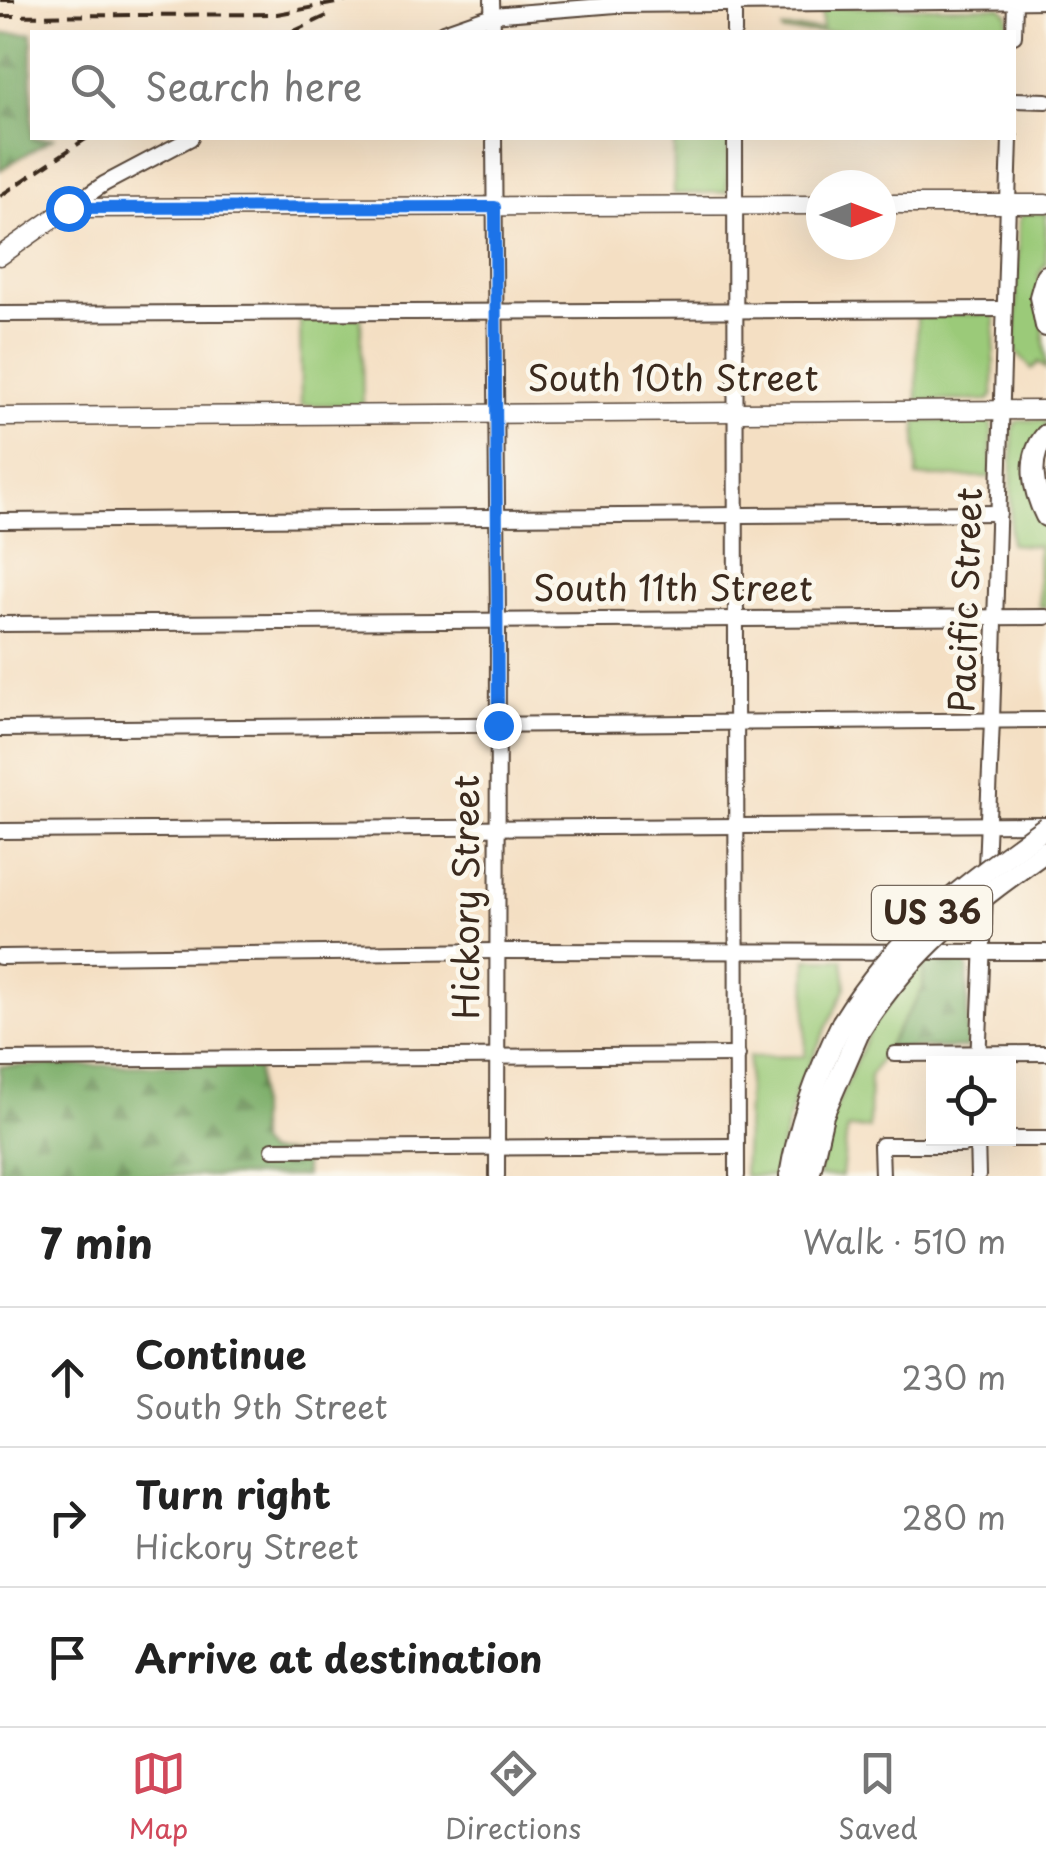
<!DOCTYPE html>
<html lang="en">
<head>
<meta charset="utf-8">
<style>
  body { margin:0; font-family:"Playpen Sans",sans-serif; background:#f2f2f2; color:#222 }
  .controls { position:absolute; right:30px; bottom:30px; display:grid; overflow:hidden; border-radius:0px; box-shadow:0 10px 40px #0002 }
  .controls button { width:90px; height:90px; display:grid; place-items:center; padding:0; border:0; border-bottom:2px solid #e0e0e0; background:#fff; color:#222; font:50px sans-serif }
  .compass { position:absolute; left:806px; top:170px; width:90px; height:90px; border-radius:50%; background:#fff; box-shadow:0 10px 40px #0002; rotate:90deg }
  .stop { position:absolute; width:30px; height:30px; margin:-22px; border:8px solid #1a73e8; border-radius:50%; background:#fff }
  .stop.end { background:#1a73e8; border-color:#fff; box-shadow:0 2px 10px #0008 }
  .list { margin:0; padding:0; list-style:none }
  h2 { display:flex; justify-content:space-between; align-items:center; height:130px; margin:0; padding:0 40px; font-size:42px }
  h2 small { font-size:32px; font-weight:400; color:#767676 }
  .list li { display:grid; grid-template-columns:65px 1fr auto; gap:30px; align-items:center; box-sizing:border-box; height:140px; padding:0 40px; border-top:2px solid #e0e0e0 }
  .list b { display:block; font-size:38px; white-space:nowrap }
  .list p { margin:0; font-size:32px; white-space:nowrap; color:#767676 }
  .list em { font-size:32px; font-style:normal; color:#767676 }
  .icon { flex:none; width:55px; height:55px; fill:none; stroke:currentColor; stroke-width:2; stroke-linecap:round; stroke-linejoin:round }
  .map { position:relative; flex:none; width:1046px; height:1176px; overflow:hidden }
  .search { position:absolute; background:#fff; box-shadow:0 10px 40px #0002; left:30px; right:30px; top:30px; height:110px; display:flex; align-items:center; gap:25px; box-sizing:border-box; padding:0 35px; border-radius:0px; color:#767676; font-size:38px }
  .sheet { height:550px; background:#fff }
  nav { display:flex; justify-content:space-around; align-items:center; box-sizing:border-box; height:140px; border-top:2px solid #e0e0e0; background:#fff; font-size:28px; color:#767676 }
  nav a { display:grid; justify-items:center; gap:5px }
  nav .on { color:#d1495b }
  .map>svg:first-child { display:block }
  .green { fill:#9bca79; stroke:#6b7a4c; stroke-width:2.5 }
  .forest { fill:url(#forest-firs); stroke:#5c6c44; stroke-width:2.5 }
  .lines { fill:none; stroke-linecap:round; stroke-linejoin:round }
  .minor-casing { stroke:#574537; stroke-width:18 }
  .major-casing { stroke:#574537; stroke-width:21 }
  .highway-casing { stroke:#574537; stroke-width:24 }
  .minor { stroke:#fff; stroke-width:14 }
  .major { stroke:#fff; stroke-width:18 }
  .highway { stroke:#fff; stroke-width:20 }
  .rail { stroke:#3b2a1e; stroke-width:4; stroke-dasharray:15 8; stroke-linecap:butt }
  .highway-bridge-casing { stroke:#574537; stroke-width:24; stroke-linecap:butt }
  .highway-bridge { stroke:#fff; stroke-width:20 }
  .route { stroke:#1a73e8; stroke-width:12 }
  .labels { text-anchor:middle; stroke-width:9; stroke-linejoin:round; paint-order:stroke }
  .shield { fill:#fbf7ec; stroke:#75685c; stroke-width:2.5 }
  .shield-label { font-size:32px; font-weight:bold; fill:#3b2a1e }
  .street-label { font-size:35px; fill:#3b2a1e; stroke:#fbf7ec }
</style>
</head>
<body>
<div class="map">
<svg width="1046" height="1176" viewBox="0 0 1046 1176">
  <defs>
    <pattern id="forest-firs" width="22" height="20" patternUnits="userSpaceOnUse" patternTransform="scale(2.5)"><rect width="22" height="20" fill="#7cae69"/><path d="M5 1l3.5 6h-7zM16 11l3.5 6h-7z" fill="#678e56"/></pattern>
  </defs>
  <rect width="100%" height="100%" fill="#fbf7ec"/>
  <filter id="ink" filterUnits="userSpaceOnUse"><feTurbulence type="fractalNoise" baseFrequency=".01" numOctaves="2"/><feDisplacementMap in="SourceGraphic" scale="20" xChannelSelector="R" yChannelSelector="G"/><feConvolveMatrix kernelMatrix="1 2 1 2 8 2 1 2 1" color-interpolation-filters="sRGB"/></filter>
  <filter id="wash" filterUnits="userSpaceOnUse"><feTurbulence type="fractalNoise" baseFrequency=".0048" numOctaves="4" result="noise"/><feDisplacementMap in="SourceGraphic" scale="40" xChannelSelector="R" yChannelSelector="G"/><feGaussianBlur stdDeviation="2.25" result="paint"/><feColorMatrix in="noise" values="0 0 0 0 0 0 0 0 0 0 0 0 0 0 0 0 0 1.4 0 .05"/><feComposite in="paint" operator="in"/></filter>
  <g filter="url(#wash)">
    <rect width="100%" height="100%" fill="#f4dfc3"/>
    <g class="green">
      <path d="M822,7H1001L1008,14V32H782V29H822Z"/>
      <path d="M674,138H729L727,192L674,194Z"/>
      <path d="M1028,213H1046V263L1039,274L1046,369L1039,362L1032,369L1015,351L1019,221L1021,215Z"/>
      <path d="M917,314H995L993,395L989,400L917,401Z"/>
      <path d="M361,316L363,405H301L300,318Z"/>
      <path d="M1022,420H1046L1035,507L1046,529V607H1039L1038,546L1010,544L1013,428L1016,422Z"/>
      <path d="M916,421H987L992,425L991,477H917Z"/>
      <path d="M807,959H843L846,987L796,1092L774,1176H744L749,1057L805,1056Z"/>
      <path d="M924,959L923,989L870,1076L869,1128L847,1129L842,1176H818L832,1117L871,1027Z"/>
    </g>
    <g class="forest">
      <path d="M32,33V138H53L0,170V34Z"/>
      <path d="M924,959L965,962L968,970L967,1048H886L923,989Z"/>
      <path d="M258,1064V1143L266,1152L305,1154V1176H0V1066Z"/>
    </g>
  </g>
  <g filter="url(#ink)">
    <g class="lines">
      <g class="minor-casing">
        <g id="minor">
          <path d="M492,0L493,32"/>
          <path d="M734,3V32"/>
          <path d="M443,32L492,15L616,5L1046,1"/>
          <path d="M1014,36L1015,1"/>
          <path d="M1014,100L1046,101"/>
          <path d="M494,138L498,620L497,1176"/>
          <path d="M735,138L737,1176"/>
          <path d="M69,208L104,184L191,138"/>
          <path d="M0,314L1003,309"/>
          <path d="M0,521L999,513"/>
          <path d="M0,624L1046,617"/>
          <path d="M0,729L1046,720"/>
          <path d="M0,831L1046,824"/>
          <path d="M0,957L497,951L1046,952"/>
          <path d="M895,1054L1046,1053"/>
          <path d="M0,1060L738,1055"/>
          <path d="M978,1064L992,720L1010,138"/>
          <path d="M977,1138L978,1176"/>
          <path d="M273,1149L736,1146"/>
          <path d="M882,1176L881,1145H963L977,1139H1046"/>
        </g>
      </g>
      <g class="major-casing">
        <g id="major">
          <path d="M881,204H1046"/>
          <path d="M0,256L68,208L821,205"/>
          <path d="M0,417L1046,410"/>
        </g>
      </g>
      <g class="highway-casing">
        <g id="highway">
          <path d="M1046,276L1040,297L1046,326"/>
          <path d="M1046,435C1026,458 1033,490 1046,516"/>
          <path d="M790,1176C799,1121 818,1072 842,1023"/>
          <path d="M809,1176L823,1115L859,1032"/>
        </g>
      </g>
      <use href="#minor" class="minor"/>
      <use href="#major" class="major"/>
      <use href="#highway" class="highway"/>
      <g class="rail">
        <path d="M0,0H17"/>
        <path d="M0,16L277,14L352,0"/>
        <path d="M292,32L333,13"/>
        <path d="M0,196L87,138"/>
      </g>
      <g class="highway-bridge-casing">
        <g id="highway-bridge">
          <path d="M842,1023C898,933 962,887 1046,827"/>
          <path d="M859,1032C911,948 968,907 1046,851"/>
        </g>
      </g>
      <use href="#highway-bridge" class="highway-bridge"/>
    </g>
  </g>
  <g class="lines" filter="url(#ink)">
    <path class="route" d="M68,208L495,207L498,725"/>
  </g>
  <g class="labels">
    <rect class="shield" x="872" y="886" width="120" height="54" rx="8"/>
    <g class="shield-label">
      <text x="932" y="924">US 36</text>
    </g>
    <g class="street-label">
      <text x="673" y="391">South 10th Street</text>
      <text x="673" y="601">South 11th Street</text>
      <text transform="translate(966 600) rotate(-88)" y="12">Pacific Street</text>
      <text transform="translate(467 897) rotate(-90)" y="12">Hickory Street</text>
    </g>
  </g>
</svg>
<div class="controls">
<button><svg class="icon" aria-label="locate" viewBox="0 0 24 24"><circle cx="12" cy="12" r="6"/><path d="M12 2v4M12 18v4M2 12h4M18 12h4"/></svg></button>
</div>
<svg class="compass" viewBox="-18 -18 36 36"><path d="M0-13l5 13h-10z" fill="#e53935"/><path d="M0 13l5-13h-10z" fill="#767676"/></svg>
<div class="stop" style="left:68px;top:208px"></div>
<div class="stop end" style="left:498px;top:725px"></div>
<div class="search"><svg class="icon" aria-label="search" viewBox="0 0 24 24"><circle cx="10" cy="10" r="6"/><path d="M15 15l6 6"/></svg>Search here</div>
</div>
<section class="sheet">
<h2>7 min<small>Walk · 510 m</small></h2>
<ul class="list">
<li><svg class="icon" aria-label="ahead" viewBox="0 0 24 24"><path d="M12 20V5M6 11l6-6 6 6"/></svg><div><b>Continue</b><p>South 9th Street</p></div><em>230 m</em></li>
<li><svg class="icon" aria-label="right" viewBox="0 0 24 24"><path d="M7 20v-9h11M14 6l5 5-5 5"/></svg><div><b>Turn right</b><p>Hickory Street</p></div><em>280 m</em></li>
<li><svg class="icon" aria-label="arrive" viewBox="0 0 24 24"><path d="M6 21V4h12l-3 4 3 4H6"/></svg><div><b>Arrive at destination</b></div></li>
</ul>
</section>
<nav>
<a class="on"><svg class="icon" aria-label="map" viewBox="0 0 24 24"><path d="M3 6l6-2 6 2 6-2v14l-6 2-6-2-6 2zM9 4v14M15 6v14"/></svg>Map</a>
<a><svg class="icon" aria-label="directions" viewBox="0 0 24 24"><path d="M12 3l9 9-9 9-9-9zM9 14v-3h6M13 9l2 2-2 2"/></svg>Directions</a>
<a><svg class="icon" aria-label="saved" viewBox="0 0 24 24"><path d="M7 4h10v16l-5-4-5 4z"/></svg>Saved</a>
</nav>
</body>
</html>
